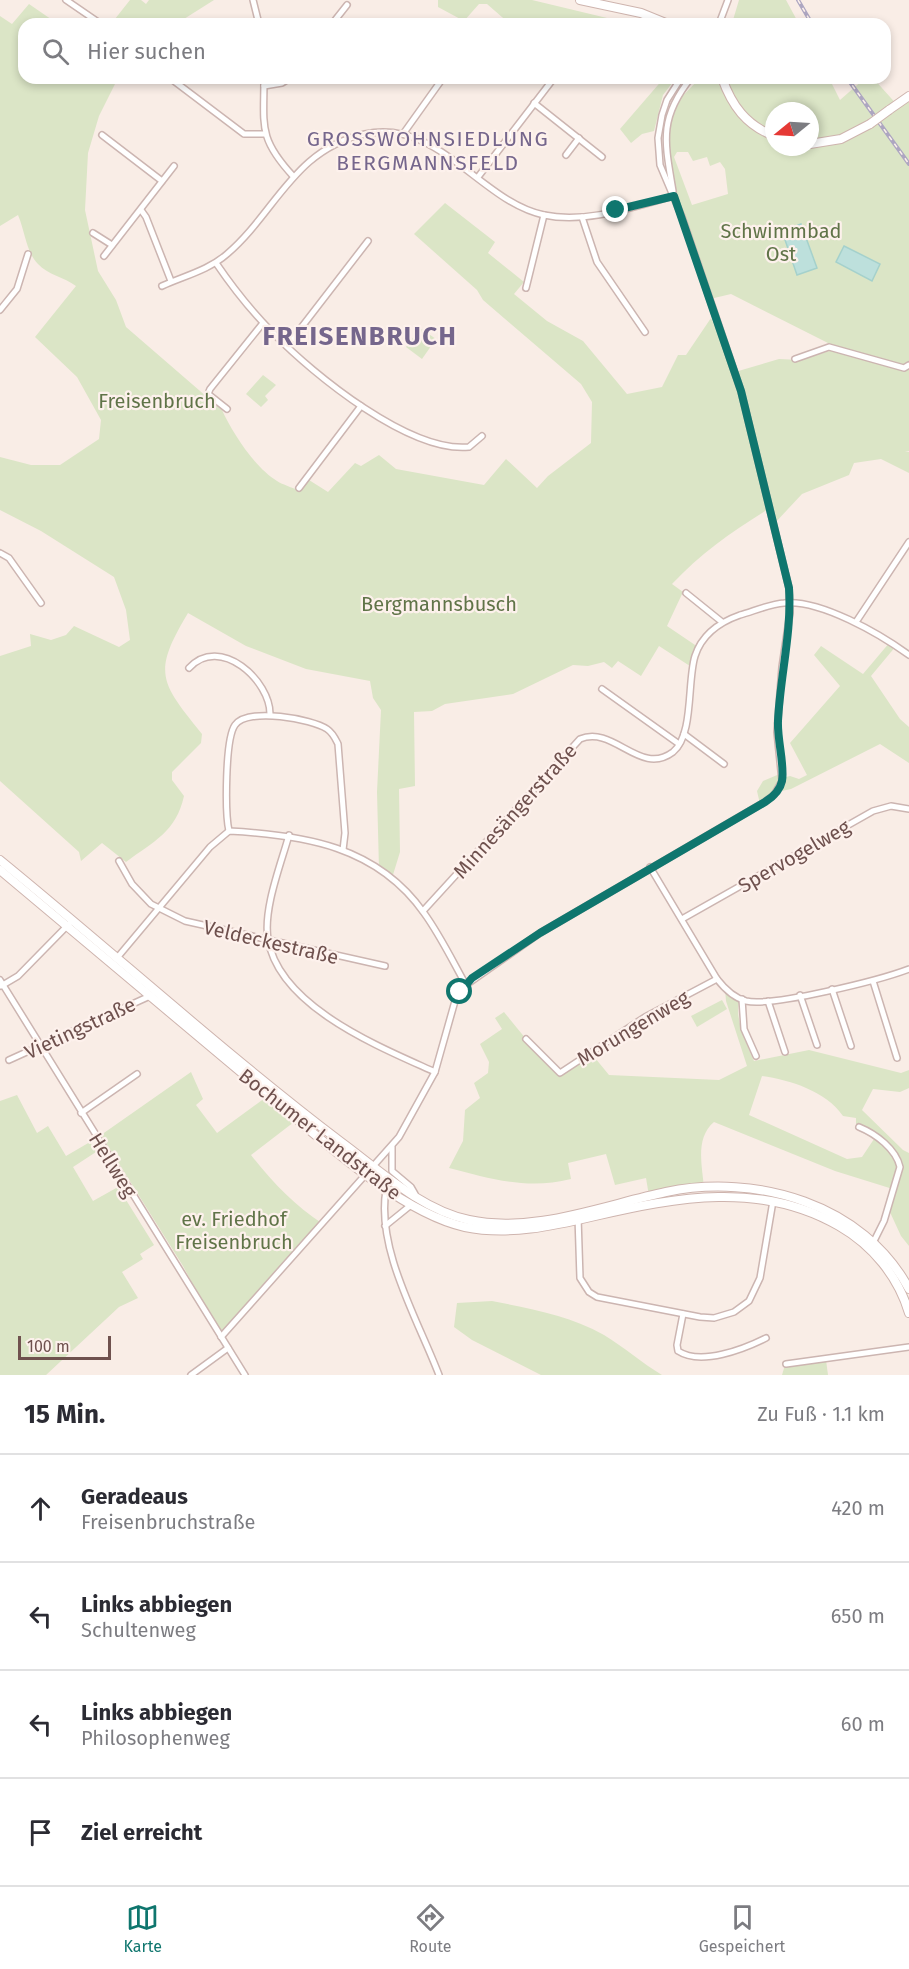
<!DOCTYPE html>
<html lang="de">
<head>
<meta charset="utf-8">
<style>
  body { margin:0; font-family:"Fira Sans",sans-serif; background:#f2f2f3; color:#2b2b33 }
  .compass { position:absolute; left:765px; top:102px; width:54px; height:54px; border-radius:50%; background:#fff; box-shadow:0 3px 9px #0003; rotate:252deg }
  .scale { position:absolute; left:18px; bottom:15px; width:93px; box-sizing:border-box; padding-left:6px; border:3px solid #6f514e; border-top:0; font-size:16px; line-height:21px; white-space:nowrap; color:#6f514e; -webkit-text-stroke:4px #fdf1ec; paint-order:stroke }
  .stop { position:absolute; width:18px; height:18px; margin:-14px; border:4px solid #0f766e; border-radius:50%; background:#fff }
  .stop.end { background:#0f766e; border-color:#fff; box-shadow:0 2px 6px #0008 }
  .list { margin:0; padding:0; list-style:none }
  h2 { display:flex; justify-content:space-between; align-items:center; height:78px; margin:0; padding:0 24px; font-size:26px }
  h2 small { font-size:20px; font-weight:400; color:#7c7c81 }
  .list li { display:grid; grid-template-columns:39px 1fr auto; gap:18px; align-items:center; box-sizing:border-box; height:108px; padding:0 24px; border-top:2px solid #e1e1e2 }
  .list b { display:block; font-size:22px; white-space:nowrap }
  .list p { margin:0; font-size:20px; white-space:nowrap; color:#7c7c81 }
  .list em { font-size:20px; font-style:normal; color:#7c7c81 }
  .icon { flex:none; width:33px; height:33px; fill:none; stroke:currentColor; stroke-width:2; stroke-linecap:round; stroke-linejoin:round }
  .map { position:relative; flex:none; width:909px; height:1375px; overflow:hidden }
  .search { position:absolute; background:#fff; box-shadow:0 3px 9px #0003; left:18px; right:18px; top:18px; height:66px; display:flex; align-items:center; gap:15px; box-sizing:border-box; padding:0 21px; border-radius:18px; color:#7c7c81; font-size:22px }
  .sheet { height:510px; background:#fff }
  nav { display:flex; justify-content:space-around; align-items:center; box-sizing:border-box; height:84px; border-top:2px solid #e1e1e2; background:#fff; font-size:16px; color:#7c7c81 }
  nav a { display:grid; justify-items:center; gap:3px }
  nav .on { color:#0f766e }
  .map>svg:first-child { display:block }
  .green { fill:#dbe5c6; fill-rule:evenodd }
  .water { fill:#bde0dc; stroke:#a5d1cc; stroke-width:1.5 }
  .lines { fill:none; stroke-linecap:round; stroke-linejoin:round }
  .street-casing { stroke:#ccb5b1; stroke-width:8 }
  .secondary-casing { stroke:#ceb4ae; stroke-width:10 }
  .street { stroke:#fff; stroke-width:5 }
  .secondary { stroke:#fff; stroke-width:8 }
  .rail-casing { stroke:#ada6c1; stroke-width:4 }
  .rail { stroke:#fdf1ec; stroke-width:1.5; stroke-dasharray:4.5; stroke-linecap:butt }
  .secondary-bridge-casing { stroke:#ceb4ae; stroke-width:10; stroke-linecap:butt }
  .secondary-bridge { stroke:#fff; stroke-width:8 }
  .route { stroke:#0f766e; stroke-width:8 }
  .labels { text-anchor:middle; stroke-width:4.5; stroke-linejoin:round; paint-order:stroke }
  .park-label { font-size:20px; fill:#607448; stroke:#fdf1ec }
  .street-label { font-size:20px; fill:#6f514e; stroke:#fdf1ec }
  .neighbourhood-label { font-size:21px; letter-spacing:1.5px; fill:#75668c; stroke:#fdf1ec }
  .district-label { font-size:26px; font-weight:bold; letter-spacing:1.5px; fill:#75668c; stroke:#fdf1ec }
</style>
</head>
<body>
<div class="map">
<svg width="909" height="1375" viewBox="0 0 909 1375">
  <rect width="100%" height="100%" fill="#f9ede6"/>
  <g class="green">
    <path d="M130,0H141L146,4L149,0H214L176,24H111Z"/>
    <path d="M438,0H532L632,24H510L487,4H479L464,21L438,7Z"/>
    <path d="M739,0H786L799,24H725L727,19L733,20Z"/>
    <path d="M29,4L58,24H24V78H118L99,116L88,153L85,210L98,271L116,300L126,327L222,410C232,432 255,468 277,481C283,485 292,487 299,491L309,480L328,492L355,463L361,466L379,455L396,469L484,485L506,459L537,488L548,476L591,443L592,402L581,384L483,300L477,290L414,234L445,203L495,242L488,253L524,282L514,294L547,321L583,341L627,394L662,387L678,355H686L711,318L735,372L779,359L800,360L833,350L828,343L731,294L710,299L674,195L666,161L672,107L700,78H829L840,100L864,79L873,78L899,107L909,100V451L905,452H909V473L881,459L854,463L849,475L802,494L774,524L770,508C734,530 701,553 672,584L683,592L667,626L698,647L693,668L659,646L641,676L618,661L612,668L604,662L588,666L573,665L513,694L445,704L432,711L414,712L415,786L399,789L400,852L392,878L379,869L377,792L381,710L373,698L370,681L306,669L246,646L188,613C152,673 160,682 202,734L201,743L172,772V780L184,796C176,832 154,841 126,862L102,843L81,861L79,852L0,781V656L31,646L30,634L51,640L66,635L74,626L119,647L130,640L126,610L114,577L41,531L0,510V457L31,465H60L99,439L101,420L77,377L35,337L76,286C64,277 48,275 38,264C26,252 25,231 18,215L0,226V16L12,24ZM774,111H810V147H774ZM677,152H688L693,161L707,157L710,166L720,162L725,169L728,194L692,205L674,157Z"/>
    <path d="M664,78H676L663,95L654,131L642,134L631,143L620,129Z"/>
    <path d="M420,328L436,339L422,359L406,347Z"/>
    <path d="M263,375L276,385L265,396L268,400L261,407L246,394Z"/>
    <path d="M890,642L896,646L871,676L900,719L909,727V763L880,744L791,789L777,792L760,804L757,791L763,781L782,773V778L790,776L799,779L807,775L790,743L840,686L814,655L821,646L863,674Z"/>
    <path d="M725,989L740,999C733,1017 747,1044 754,1061L809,1050L901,1073L909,1070V1088L900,1092L873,1089L862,1110L903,1150L909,1153V1246L901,1236L889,1210L896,1190L835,1171L714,1122C695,1138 702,1165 704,1188L649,1196L646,1178L615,1185L606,1154L568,1163L571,1179C528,1190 491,1179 449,1168L463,1141L465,1110L480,1098L474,1083L488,1073L489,1062L480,1044L502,1029L495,1018L504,1012L526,1039L560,1073L591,1053L609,1075L719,1080L747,1066L726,1001ZM762,1076C790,1080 826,1091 843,1116L856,1118V1129L874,1139L862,1157L847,1159L749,1115Z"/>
    <path d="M722,1000L727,1009L697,1027L691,1016Z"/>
    <path d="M191,1072L203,1099L196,1105L217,1133L265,1098L294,1122L251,1155C272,1182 294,1205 323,1224L221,1337L183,1266L101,1135Z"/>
    <path d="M17,1095L37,1133L48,1126L66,1156L90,1142L96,1152L73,1167L93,1201L118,1187L154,1245L140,1254L143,1259L122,1272L138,1298L119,1307L46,1375H0V1101Z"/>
    <path d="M492,1301C531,1309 569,1315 604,1335C624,1347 642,1363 662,1375H541L472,1340L454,1327L457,1303Z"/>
    <path d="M826,1360L828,1375H782L785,1365Z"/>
  </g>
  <g class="water">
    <path d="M801,224L817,268L797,275L782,231Z"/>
    <path d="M844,246L880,264L872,281L836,262Z"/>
  </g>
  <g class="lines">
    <g class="street-casing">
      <g id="street">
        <path d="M66,0L101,24"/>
        <path d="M253,0L259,24"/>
        <path d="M332,24L347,5"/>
        <path d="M719,24L728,0"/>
        <path d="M170,78L244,134H265"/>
        <path d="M264,78C264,126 258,138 293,176"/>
        <path d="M264,86L282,83L290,78"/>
        <path d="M534,103L602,157"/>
        <path d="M403,134L443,78"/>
        <path d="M102,135L162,181"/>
        <path d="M566,155L579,138"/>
        <path d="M478,177L554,78"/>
        <path d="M673,191C665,143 658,119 691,78"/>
        <path d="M141,210L146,217L171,281"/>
        <path d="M582,217L597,262L645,332"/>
        <path d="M93,233L112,245"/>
        <path d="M104,256L174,166"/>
        <path d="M216,263C233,288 253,313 274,334C314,375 410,453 469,447L482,436"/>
        <path d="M162,286C184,276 209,270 227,254C276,212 294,149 365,134C438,118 481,202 544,215C586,224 633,207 674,196"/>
        <path d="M526,288L544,215"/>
        <path d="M0,310L17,289L28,254"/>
        <path d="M287,346L368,241"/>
        <path d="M795,359L829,347L904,368L909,365"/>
        <path d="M227,409L208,394L210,389L263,323"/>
        <path d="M299,488L361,406"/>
        <path d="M0,553L9,558L41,603"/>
        <path d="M686,593L722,622"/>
        <path d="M856,622L909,542"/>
        <path d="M189,668C220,634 271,681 270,715"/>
        <path d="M602,689L679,744"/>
        <path d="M684,734L724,764"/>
        <path d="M229,831C225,813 225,739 235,725C248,707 312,719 327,729C333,733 335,738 338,744L345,833L343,850"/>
        <path d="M289,835C281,864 263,909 268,939C279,1007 380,1047 435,1072"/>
        <path d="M119,861L132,884L151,904L185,921L385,966"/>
        <path d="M650,867L717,979C724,988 734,998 746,1001C773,1007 880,980 909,969"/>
        <path d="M423,911L580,739C614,725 640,777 673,752C694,735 687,681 695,656C702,634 720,622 740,615C754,611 770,604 784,603C820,599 880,634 909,655"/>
        <path d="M682,919L873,811L891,806L909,809"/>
        <path d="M117,958L210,847L229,831C304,835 377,846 424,913C440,935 452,960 466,985"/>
        <path d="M0,980L245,1375"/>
        <path d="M873,981L897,1058"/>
        <path d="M1,986L18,976L69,924"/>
        <path d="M832,989L851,1046"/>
        <path d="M800,995L817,1045"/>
        <path d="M742,999L744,1029L756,1056"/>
        <path d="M768,1001L785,1052"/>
        <path d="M526,1039L560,1073L645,1017L717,979"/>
        <path d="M9,1060L150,996"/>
        <path d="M81,1113L137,1074"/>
        <path d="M859,1127C876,1134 896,1149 900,1167L884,1221L872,1245"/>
        <path d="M392,1147V1171L411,1187L415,1194"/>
        <path d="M386,1190C376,1249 418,1320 439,1375"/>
        <path d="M578,1217L580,1278L589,1292L597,1297L700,1317L714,1318L734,1312L749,1301L760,1278L773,1201"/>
        <path d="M385,1226L411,1205"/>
        <path d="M683,1314L677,1345L678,1351C701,1366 744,1349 766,1338"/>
        <path d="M221,1337L399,1137L435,1072L455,1001L466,985L540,933L763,803L774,795L782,781L777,732L782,667L790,613L789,588L741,391L682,217L660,165L658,138L662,115L667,100L681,78"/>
        <path d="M786,1364L909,1347"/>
        <path d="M191,1375L228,1348"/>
      </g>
    </g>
    <g class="secondary-casing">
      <g id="secondary">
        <path d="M580,0L641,13L668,24"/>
        <path d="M722,78C732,106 746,125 774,136"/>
        <path d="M889,110L909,96"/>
        <path d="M810,144L841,139L870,124"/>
        <path d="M0,860C114,953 224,1053 341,1142C379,1170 421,1210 469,1220C533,1234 604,1205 666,1192C756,1173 864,1204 909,1289"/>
        <path d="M0,870C85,941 170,1013 255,1084C310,1129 396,1212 465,1227C508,1236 553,1226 595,1216C676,1197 762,1181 839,1226C872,1245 898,1276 909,1313"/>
      </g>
    </g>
    <use href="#street" class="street"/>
    <use href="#secondary" class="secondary"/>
    <g class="rail-casing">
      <g id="rail">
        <path d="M798,0L812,24"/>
        <path d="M847,78L909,164"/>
      </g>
    </g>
    <use href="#rail" class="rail"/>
    <g class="secondary-bridge-casing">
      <path id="secondary-bridge" d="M870,124L889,110"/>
    </g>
    <use href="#secondary-bridge" class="secondary-bridge"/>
  </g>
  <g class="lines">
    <path class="route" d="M460,992L472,978L540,933L765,802C773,797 780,791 782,781C785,766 777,739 778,721C780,677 792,632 789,588L741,391L674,196L616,210"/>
  </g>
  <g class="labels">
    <g class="park-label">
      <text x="781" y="238">Schwimmbad<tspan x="781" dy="23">Ost</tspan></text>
      <text x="157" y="408">Freisenbruch</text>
      <text x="439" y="611">Bergmannsbusch</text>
      <text x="234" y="1226">ev. Friedhof<tspan x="234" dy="23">Freisenbruch</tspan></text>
    </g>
    <g class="street-label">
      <text transform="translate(515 811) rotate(-48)" y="7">Minnesängerstraße</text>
      <text transform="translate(794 856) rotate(-30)" y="7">Spervogelweg</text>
      <text transform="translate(271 942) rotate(13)" y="7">Veldeckestraße</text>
      <text transform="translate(80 1028) rotate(-25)" y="7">Vietingstraße</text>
      <text transform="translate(633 1028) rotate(-31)" y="7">Morungenweg</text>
      <text transform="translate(320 1134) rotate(38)" y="7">Bochumer Landstraße</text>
      <text transform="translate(113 1165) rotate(58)" y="7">Hellweg</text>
    </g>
    <g class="neighbourhood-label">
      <text x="428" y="146">GROSSWOHNSIEDLUNG<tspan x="428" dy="24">BERGMANNSFELD</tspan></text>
    </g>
    <g class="district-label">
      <text x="360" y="345">FREISENBRUCH</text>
    </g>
  </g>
</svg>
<svg class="compass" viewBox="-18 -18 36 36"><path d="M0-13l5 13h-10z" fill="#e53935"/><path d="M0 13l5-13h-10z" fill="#7c7c81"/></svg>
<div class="scale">100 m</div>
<div class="stop" style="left:460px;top:992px"></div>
<div class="stop end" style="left:616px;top:210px"></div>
<div class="search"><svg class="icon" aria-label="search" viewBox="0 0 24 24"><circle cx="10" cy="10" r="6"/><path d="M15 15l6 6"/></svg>Hier suchen</div>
</div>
<section class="sheet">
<h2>15 Min.<small>Zu Fuß · 1.1 km</small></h2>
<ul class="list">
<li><svg class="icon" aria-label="ahead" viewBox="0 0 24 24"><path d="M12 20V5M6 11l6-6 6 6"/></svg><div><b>Geradeaus</b><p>Freisenbruchstraße</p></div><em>420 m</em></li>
<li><svg class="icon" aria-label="left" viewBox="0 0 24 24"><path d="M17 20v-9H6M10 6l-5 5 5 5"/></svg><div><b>Links abbiegen</b><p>Schultenweg</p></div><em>650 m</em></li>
<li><svg class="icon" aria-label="left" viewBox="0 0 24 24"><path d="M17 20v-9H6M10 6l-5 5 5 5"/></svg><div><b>Links abbiegen</b><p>Philosophenweg</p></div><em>60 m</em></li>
<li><svg class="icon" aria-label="arrive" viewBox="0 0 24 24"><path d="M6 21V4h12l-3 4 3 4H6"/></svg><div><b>Ziel erreicht</b></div></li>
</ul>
</section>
<nav>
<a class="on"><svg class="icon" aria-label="map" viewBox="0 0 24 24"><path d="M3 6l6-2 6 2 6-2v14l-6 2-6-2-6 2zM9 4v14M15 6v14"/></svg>Karte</a>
<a><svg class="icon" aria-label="directions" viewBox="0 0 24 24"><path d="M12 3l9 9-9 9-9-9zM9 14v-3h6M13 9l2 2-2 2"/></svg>Route</a>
<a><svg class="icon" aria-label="saved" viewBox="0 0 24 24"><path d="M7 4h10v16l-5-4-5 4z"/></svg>Gespeichert</a>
</nav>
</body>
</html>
